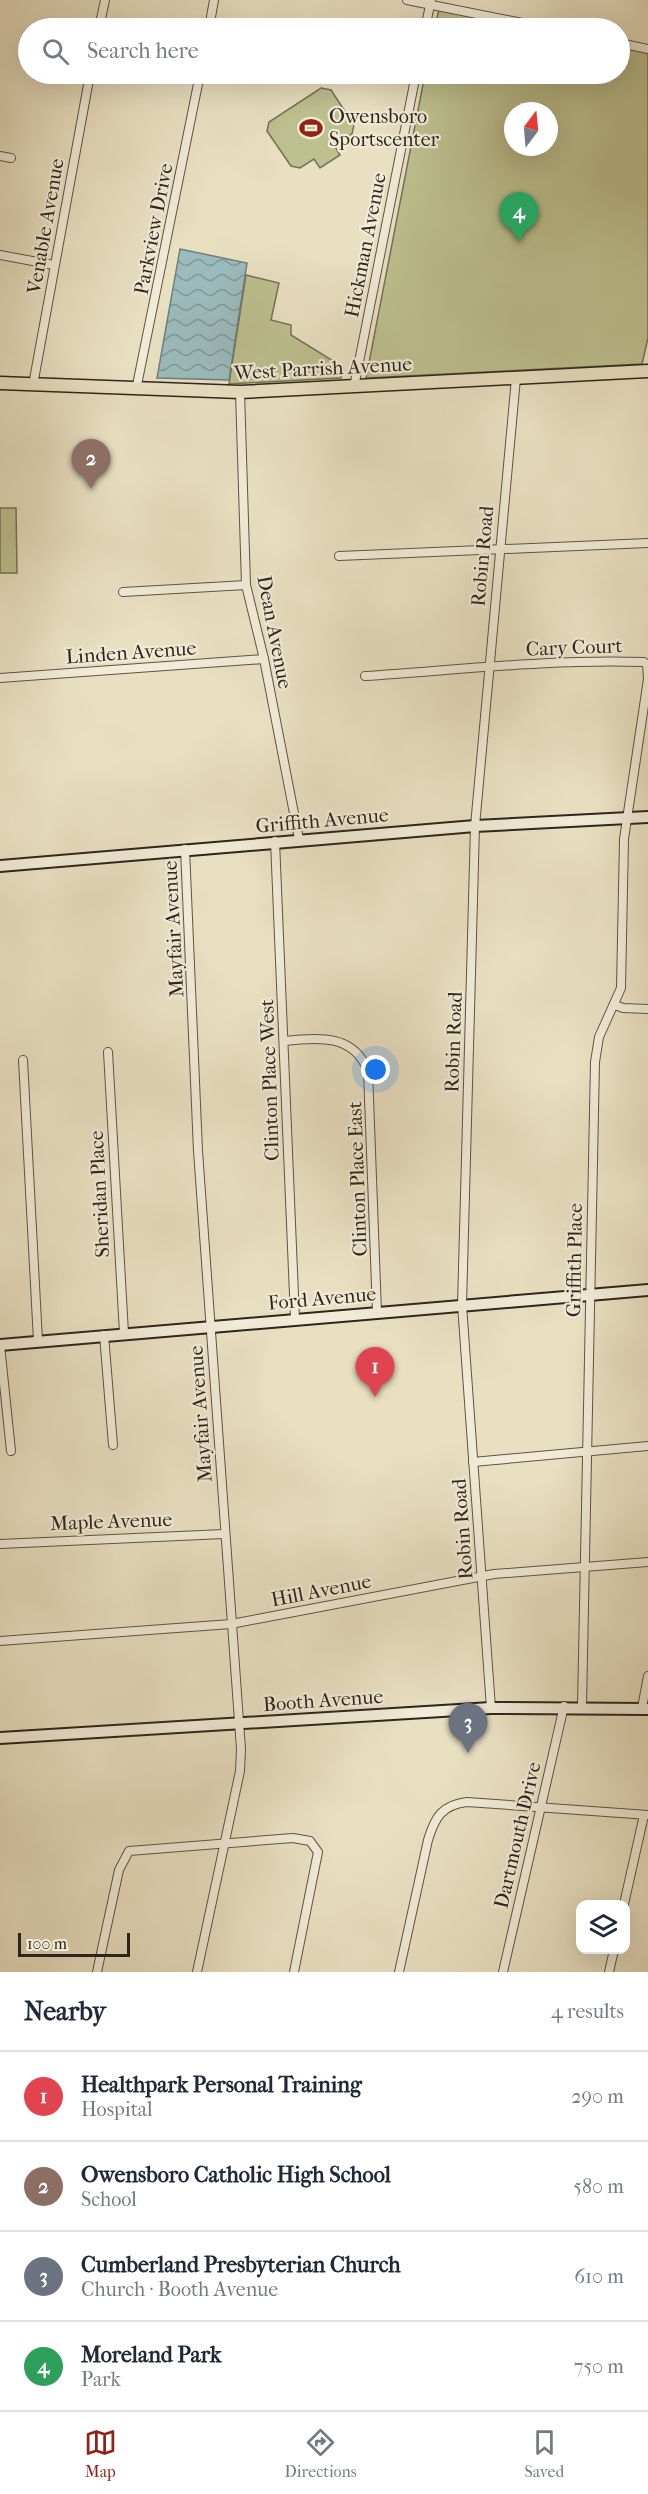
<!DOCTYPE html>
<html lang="en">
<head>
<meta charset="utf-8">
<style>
  body { margin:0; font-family:"IM FELL French Canon",serif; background:#f6f6f7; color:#1f2937 }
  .controls { position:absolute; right:18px; bottom:18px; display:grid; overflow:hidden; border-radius:12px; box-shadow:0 6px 24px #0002 }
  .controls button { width:54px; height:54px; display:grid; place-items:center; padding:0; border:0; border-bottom:2px solid #e0e1e3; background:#fff; color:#1f2937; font:30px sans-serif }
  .compass { position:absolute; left:504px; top:102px; width:54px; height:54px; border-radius:50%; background:#fff; box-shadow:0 6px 24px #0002; rotate:16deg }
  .scale { position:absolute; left:18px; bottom:15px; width:112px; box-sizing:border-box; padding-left:6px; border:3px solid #2d251b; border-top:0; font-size:16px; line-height:21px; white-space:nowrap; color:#2d251b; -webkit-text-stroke:4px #f1ebd7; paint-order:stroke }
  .you { position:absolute; left:376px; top:1070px; width:21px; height:21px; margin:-15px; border:4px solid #fff; border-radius:50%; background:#1a73e8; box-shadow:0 0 0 9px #1a73e833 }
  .badge { display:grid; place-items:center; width:39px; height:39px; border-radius:50%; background:#8f2418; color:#fff; font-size:20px; font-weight:700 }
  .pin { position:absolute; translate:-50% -50px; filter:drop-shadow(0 2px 3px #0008) }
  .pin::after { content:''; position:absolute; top:32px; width:21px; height:18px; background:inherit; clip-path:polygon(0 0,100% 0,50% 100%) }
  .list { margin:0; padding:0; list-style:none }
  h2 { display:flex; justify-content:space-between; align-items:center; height:78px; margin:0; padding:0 24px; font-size:26px }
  h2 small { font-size:20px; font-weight:400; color:#747a83 }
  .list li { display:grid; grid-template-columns:39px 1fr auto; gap:18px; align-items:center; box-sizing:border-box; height:90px; padding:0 24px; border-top:2px solid #e0e1e3 }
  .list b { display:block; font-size:22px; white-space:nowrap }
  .list p { margin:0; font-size:20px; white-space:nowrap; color:#747a83 }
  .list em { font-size:20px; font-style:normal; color:#747a83 }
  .icon { flex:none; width:33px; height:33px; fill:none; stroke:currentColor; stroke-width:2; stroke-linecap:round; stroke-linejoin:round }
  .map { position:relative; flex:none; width:648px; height:1972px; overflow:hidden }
  .search { position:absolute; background:#fff; box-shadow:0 6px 24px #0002; left:18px; right:18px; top:18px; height:66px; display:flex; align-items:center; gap:15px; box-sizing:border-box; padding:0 21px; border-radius:33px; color:#747a83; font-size:22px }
  .sheet { height:438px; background:#fff }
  nav { display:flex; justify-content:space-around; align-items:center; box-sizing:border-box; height:84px; border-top:2px solid #e0e1e3; background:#fff; font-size:16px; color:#747a83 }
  nav a { display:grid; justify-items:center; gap:3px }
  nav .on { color:#8f2418 }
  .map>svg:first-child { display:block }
  .green { fill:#bdc08f; stroke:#757255; stroke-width:1.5; fill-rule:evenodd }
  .water { fill:url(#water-waves); stroke:#6f7f7c; stroke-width:1.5 }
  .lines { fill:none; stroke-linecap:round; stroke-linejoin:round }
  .street-casing { stroke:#5c5445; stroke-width:10 }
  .secondary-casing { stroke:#2d251b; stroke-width:14 }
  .primary-casing { stroke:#2d251b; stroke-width:15 }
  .street { stroke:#f1ebd7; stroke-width:8 }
  .secondary { stroke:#f1ebd7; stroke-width:10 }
  .primary { stroke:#e9e0c2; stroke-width:12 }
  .labels { text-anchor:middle; stroke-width:4.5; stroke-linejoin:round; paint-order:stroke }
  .poi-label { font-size:20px; fill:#2d251b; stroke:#f1ebd7; text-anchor:start }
  .street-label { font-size:20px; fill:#2d251b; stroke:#f1ebd7 }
</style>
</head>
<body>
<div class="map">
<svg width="648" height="1972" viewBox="0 0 648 1972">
  <defs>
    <pattern id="water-waves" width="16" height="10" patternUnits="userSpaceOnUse" patternTransform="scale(1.5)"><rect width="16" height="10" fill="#9bbbbd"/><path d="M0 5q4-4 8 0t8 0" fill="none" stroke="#7f9899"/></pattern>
  </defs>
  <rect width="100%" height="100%" fill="#e9e0c2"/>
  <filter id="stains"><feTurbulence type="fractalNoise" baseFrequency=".00333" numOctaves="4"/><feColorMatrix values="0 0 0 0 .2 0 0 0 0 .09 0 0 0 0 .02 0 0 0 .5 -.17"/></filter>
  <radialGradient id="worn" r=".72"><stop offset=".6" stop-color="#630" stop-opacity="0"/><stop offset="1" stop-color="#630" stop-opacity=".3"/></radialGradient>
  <g class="green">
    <path d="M439,10L533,28H434Z"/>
    <path d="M620,47L648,53V338L642,364L366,378L425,74H620ZM513,111H549V147H513Z"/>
    <path d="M321,88L331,90L354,125L352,134L334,145L340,155L320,168L314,159L300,168L291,166L267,131L269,122Z"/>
    <path d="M246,275L279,283L271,320L291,325V335L343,367L341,378L229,384Z"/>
    <path d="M0,508H16L17,573H0Z"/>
  </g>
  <path class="water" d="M180,249L247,263L229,380L157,378Z"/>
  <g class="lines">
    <g class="street-casing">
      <g id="street">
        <path d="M407,0L547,28"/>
        <path d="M99,28L105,0"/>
        <path d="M209,28L214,0"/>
        <path d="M425,28L431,1"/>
        <path d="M620,43L648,49"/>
        <path d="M0,156L11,158"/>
        <path d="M0,255L54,265"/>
        <path d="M33,385L90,74"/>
        <path d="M354,387L416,74"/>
        <path d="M136,390L200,74"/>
        <path d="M240,392L246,585L264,659L299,839"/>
        <path d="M339,556L648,543"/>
        <path d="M123,592L246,585"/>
        <path d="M365,676C457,670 551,659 644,662L647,665L648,679L624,839L621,988L599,1037L595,1062L582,1706"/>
        <path d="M0,678L264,659"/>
        <path d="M275,841L295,1319"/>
        <path d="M185,849L198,1151L241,1749L240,1771L197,1972"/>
        <path d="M615,1005L623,1008L648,1009"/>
        <path d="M284,1041C318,1037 354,1034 368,1071L377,1312"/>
        <path d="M108,1052L124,1333"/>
        <path d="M23,1060L38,1341"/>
        <path d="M104,1335L113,1445"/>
        <path d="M0,1345L11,1451"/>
        <path d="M473,1462L648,1446"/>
        <path d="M0,1544L224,1534"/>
        <path d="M0,1641L231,1624L494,1574L648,1562"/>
        <path d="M491,1708L462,1305L475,826L516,378"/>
        <path d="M642,1708L648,1676"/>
        <path d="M624,1904L644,1815"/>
        <path d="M97,1972L119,1870L129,1851L293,1838L310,1841L318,1852L294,1972"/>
        <path d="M399,1972L428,1840C435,1817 442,1805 467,1802L648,1815"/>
        <path d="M503,1972L564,1706"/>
        <path d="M609,1972L614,1950"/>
      </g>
    </g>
    <g class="secondary-casing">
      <g id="secondary">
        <path d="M0,866L475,826L648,817"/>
        <path d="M0,1345L648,1290"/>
        <path d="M0,1738L491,1708L648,1709"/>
      </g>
    </g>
    <g class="primary-casing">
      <path id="primary" d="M0,383L240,392L648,371"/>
    </g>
    <use href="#street" class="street"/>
    <use href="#secondary" class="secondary"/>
    <use href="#primary" class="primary"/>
  </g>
  <defs>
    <g id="stadium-bare" transform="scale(1.8)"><path d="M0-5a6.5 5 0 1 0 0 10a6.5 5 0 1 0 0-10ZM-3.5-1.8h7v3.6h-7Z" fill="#8f2418" stroke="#f1ebd7" stroke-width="2.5" paint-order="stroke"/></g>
  </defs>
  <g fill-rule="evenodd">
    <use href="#stadium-bare" x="311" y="128"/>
  </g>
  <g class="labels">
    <g class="poi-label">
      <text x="329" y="123">Owensboro<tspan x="329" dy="23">Sportscenter</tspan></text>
    </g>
    <g class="street-label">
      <text transform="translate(45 226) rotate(-80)" y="7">Venable Avenue</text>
      <text transform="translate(153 229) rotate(-79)" y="7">Parkview Drive</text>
      <text transform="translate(365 245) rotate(-79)" y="7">Hickman Avenue</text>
      <text transform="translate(323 368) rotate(-3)" y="7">West Parrish Avenue</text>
      <text transform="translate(482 556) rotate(-85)" y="7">Robin Road</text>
      <text transform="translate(275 632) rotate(79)" y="7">Dean Avenue</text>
      <text transform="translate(574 647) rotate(-2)" y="7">Cary Court</text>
      <text transform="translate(131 652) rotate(-4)" y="7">Linden Avenue</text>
      <text transform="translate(322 820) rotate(-5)" y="7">Griffith Avenue</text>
      <text transform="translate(173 929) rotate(-93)" y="7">Mayfair Avenue</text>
      <text transform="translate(453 1042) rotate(-88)" y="7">Robin Road</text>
      <text transform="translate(269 1080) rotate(-92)" y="7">Clinton Place West</text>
      <text transform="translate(357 1179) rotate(-92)" y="7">Clinton Place East</text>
      <text transform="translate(99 1194) rotate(-93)" y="7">Sheridan Place</text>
      <text transform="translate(574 1260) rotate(-89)" y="7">Griffith Place</text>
      <text transform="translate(322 1298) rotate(-5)" y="7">Ford Avenue</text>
      <text transform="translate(200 1414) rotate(-94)" y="7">Mayfair Avenue</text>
      <text transform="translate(111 1521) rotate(-2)" y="7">Maple Avenue</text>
      <text transform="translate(462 1529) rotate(-94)" y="7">Robin Road</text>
      <text transform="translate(321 1590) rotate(-11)" y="7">Hill Avenue</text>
      <text transform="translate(323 1700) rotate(-4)" y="7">Booth Avenue</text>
      <text transform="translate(517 1835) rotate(-77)" y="7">Dartmouth Drive</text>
    </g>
  </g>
  <rect width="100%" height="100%" filter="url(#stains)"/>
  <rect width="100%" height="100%" fill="url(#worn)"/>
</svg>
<div class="controls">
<button><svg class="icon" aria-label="layers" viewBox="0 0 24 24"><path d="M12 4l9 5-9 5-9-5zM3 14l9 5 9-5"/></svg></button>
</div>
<svg class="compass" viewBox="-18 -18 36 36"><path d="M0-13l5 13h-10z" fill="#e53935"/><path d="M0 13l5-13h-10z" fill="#747a83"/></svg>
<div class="scale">100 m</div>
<div class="you"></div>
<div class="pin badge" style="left:375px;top:1397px;background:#e0444e">1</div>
<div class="pin badge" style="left:91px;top:489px;background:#8d6e63">2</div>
<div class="pin badge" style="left:468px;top:1753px;background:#6b7280">3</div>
<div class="pin badge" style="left:519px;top:242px;background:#2e9e5b">4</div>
<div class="search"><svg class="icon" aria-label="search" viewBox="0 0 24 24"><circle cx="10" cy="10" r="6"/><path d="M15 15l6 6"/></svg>Search here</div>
</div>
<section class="sheet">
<h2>Nearby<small>4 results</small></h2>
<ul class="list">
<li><span class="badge" style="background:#e0444e">1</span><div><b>Healthpark Personal Training</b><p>Hospital</p></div><em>290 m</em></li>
<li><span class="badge" style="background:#8d6e63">2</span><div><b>Owensboro Catholic High School</b><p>School</p></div><em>580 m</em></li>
<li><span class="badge" style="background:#6b7280">3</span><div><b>Cumberland Presbyterian Church</b><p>Church · Booth Avenue</p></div><em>610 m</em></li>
<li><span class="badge" style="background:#2e9e5b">4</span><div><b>Moreland Park</b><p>Park</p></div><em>750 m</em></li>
</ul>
</section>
<nav>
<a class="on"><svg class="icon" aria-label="map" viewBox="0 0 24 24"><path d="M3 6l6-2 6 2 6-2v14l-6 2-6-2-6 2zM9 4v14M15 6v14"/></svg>Map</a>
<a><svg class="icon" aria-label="directions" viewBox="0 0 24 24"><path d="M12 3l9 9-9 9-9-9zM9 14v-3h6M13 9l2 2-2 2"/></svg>Directions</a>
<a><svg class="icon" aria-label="saved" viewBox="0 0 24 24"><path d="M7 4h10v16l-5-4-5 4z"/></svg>Saved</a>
</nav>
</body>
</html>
